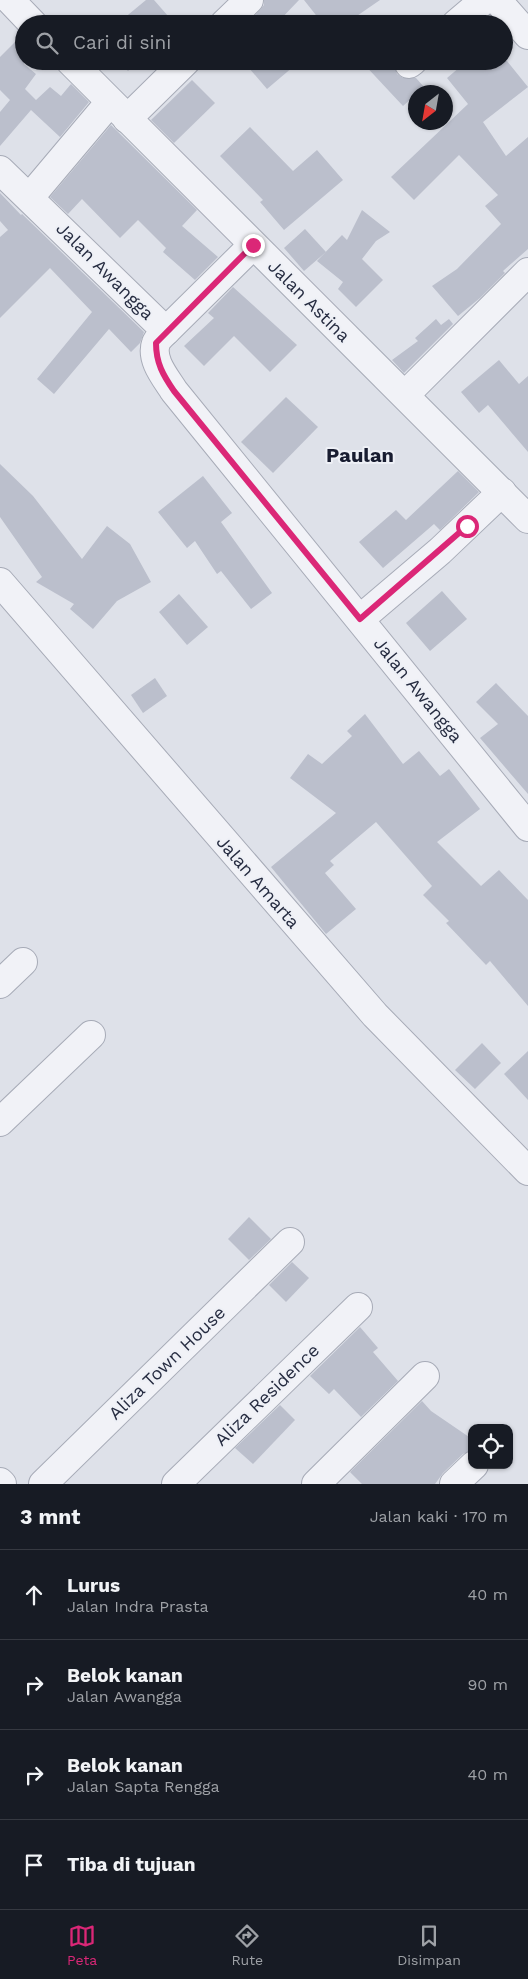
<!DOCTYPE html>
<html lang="id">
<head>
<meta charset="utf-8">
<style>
  body { margin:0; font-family:"Work Sans",sans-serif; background:#242831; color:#f1f3f6 }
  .controls { position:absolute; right:15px; bottom:15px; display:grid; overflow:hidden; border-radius:10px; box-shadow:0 1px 4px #0004 }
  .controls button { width:45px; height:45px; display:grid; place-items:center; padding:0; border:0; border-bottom:1px solid #363941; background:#171b24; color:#f1f3f6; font:25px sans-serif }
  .compass { position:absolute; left:408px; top:85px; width:45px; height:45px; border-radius:50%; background:#171b24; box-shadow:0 1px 4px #0004; rotate:211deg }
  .stop { position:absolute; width:15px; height:15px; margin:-11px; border:4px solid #db2777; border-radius:50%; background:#fff }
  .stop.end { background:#db2777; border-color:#fff; box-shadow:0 1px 5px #0008 }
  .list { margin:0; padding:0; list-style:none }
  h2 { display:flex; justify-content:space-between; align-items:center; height:65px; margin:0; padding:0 20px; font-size:21px }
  h2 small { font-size:16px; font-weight:400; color:#9ea1a6 }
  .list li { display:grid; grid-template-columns:32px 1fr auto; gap:15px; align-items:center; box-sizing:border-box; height:90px; padding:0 20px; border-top:1px solid #363941 }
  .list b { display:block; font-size:19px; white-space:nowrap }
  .list p { margin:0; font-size:16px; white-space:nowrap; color:#9ea1a6 }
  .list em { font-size:16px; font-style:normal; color:#9ea1a6 }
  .icon { flex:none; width:28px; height:28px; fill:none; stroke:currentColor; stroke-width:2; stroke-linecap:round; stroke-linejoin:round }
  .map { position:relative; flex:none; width:528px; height:1484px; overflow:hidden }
  .search { position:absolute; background:#171b24; box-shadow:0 1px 4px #0004; left:15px; right:15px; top:15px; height:55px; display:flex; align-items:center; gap:12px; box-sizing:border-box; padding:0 18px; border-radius:28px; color:#9ea1a6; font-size:19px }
  .sheet { height:425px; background:#171b24 }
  nav { display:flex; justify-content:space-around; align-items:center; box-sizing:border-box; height:70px; border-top:1px solid #363941; background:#171b24; font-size:14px; color:#9ea1a6 }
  nav a { display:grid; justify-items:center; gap:2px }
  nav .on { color:#db2777 }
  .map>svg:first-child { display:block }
  .building { fill:#bbbfcc }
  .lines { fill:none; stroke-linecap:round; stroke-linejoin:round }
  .street-casing { stroke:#a7abb7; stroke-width:30 }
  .street { stroke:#f1f2f7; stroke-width:28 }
  .route { stroke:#db2777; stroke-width:6 }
  .labels { text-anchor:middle; stroke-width:4; stroke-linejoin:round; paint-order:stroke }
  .street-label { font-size:18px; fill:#262c41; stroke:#eef0f6 }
  .quarter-label { font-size:20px; font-weight:bold; fill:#191d31; stroke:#eef0f6 }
</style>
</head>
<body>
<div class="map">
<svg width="528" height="1484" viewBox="0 0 528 1484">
  <rect width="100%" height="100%" fill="#dee1e9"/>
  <g class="building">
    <path d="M146,0H154L175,24H117Z"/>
    <path d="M264,0H299L276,24H261L254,17L264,5Z"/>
    <path d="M304,0H380L351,20L355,24H323Z"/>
    <path d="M22,35L24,64L36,74L25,89L36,100L50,87L61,96L71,84L89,102L60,137L31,110L0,146V112L10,100L0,90V57Z"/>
    <path d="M118,61H139L128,71Z"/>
    <path d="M243,61H300L267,89Z"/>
    <path d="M361,61H394L397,74L403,78H416L424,87L403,106Z"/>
    <path d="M467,61H507L528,87L483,122L506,156L528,137V249L503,271L505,273L480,298L458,316L432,286L457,269L501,224L485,206L498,195L459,155L414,200L391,177L468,104L447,78Z"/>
    <path d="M192,80L215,103L174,143L151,120Z"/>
    <path d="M111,125L197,210L182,226L218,257L195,280L163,252L166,248L138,220L120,238L82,199L68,214L50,197Z"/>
    <path d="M250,127L293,171L317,150L343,180L284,230L260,202L263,200L220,156Z"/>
    <path d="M0,193L21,215L22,214L144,332L140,343L131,352L109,329L54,394L37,379L92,312L50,268L0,318V237L8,230L0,221Z"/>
    <path d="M362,210L390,232L376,241L362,259L383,280L356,307L338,289L343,282L317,261L342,235L347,240Z"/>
    <path d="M305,229L326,252L304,271L284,248Z"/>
    <path d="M233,287L297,345L270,372L234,336L204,366L184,346L214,318L208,313Z"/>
    <path d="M436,319L441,325L449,319L453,324L404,373L392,360L418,341L415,338Z"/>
    <path d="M499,360L519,384L528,376V452L488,405L479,413L461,392Z"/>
    <path d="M286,397L318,427L273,473L241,442Z"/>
    <path d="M0,464L33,496L82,559L107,526L130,544L151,582L117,601L93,629L70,609L74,604L36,582L42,577L0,517Z"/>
    <path d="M458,471L479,492L440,530L434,524L383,568L359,542L396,510L406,520Z"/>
    <path d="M203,476L232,513L221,522L272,593L251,609L221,571L217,574L195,541L187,548L158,512Z"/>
    <path d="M442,591L467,619L430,651L406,623Z"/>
    <path d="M179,594L208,627L187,645L159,612Z"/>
    <path d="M155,678L167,696L143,713L131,695Z"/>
    <path d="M496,683L528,716V794L480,738L498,724L476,702Z"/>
    <path d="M365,714L403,764L419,751L440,776L449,769L480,809L437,842L481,886L499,870L528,900V1006L490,961L486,965L446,923L449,921L423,895L432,886L376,822L330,861L334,865L325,873L356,909L326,934L271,867L336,813L290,778L308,754L322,764L352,736L347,731Z"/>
    <path d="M482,1043L501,1063L475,1089L455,1070Z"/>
    <path d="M528,1051V1100L504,1074Z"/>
    <path d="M249,1217L271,1239L249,1260L228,1239Z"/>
    <path d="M292,1262L309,1278L286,1302L269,1285Z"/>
    <path d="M360,1327L378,1348L373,1352L398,1381L361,1417L334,1389L329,1394L310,1376Z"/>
    <path d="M422,1401L431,1411L472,1439V1450L463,1454L443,1473L435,1484H362L350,1472Z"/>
    <path d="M280,1405L295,1420L253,1464L235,1448Z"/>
  </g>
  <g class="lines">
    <g class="street-casing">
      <g id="street">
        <path d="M10,0L33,24"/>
        <path d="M497,0L528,35"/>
        <path d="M224,24L249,0"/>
        <path d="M456,24L484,0"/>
        <path d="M70,61L528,519"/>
        <path d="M409,64L413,61"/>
        <path d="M127,119L186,61"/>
        <path d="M0,170L166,331C163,334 157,339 156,343C150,360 166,378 174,391L528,827"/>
        <path d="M30,197L110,102"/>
        <path d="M166,331L253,245"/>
        <path d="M405,395L528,272"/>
        <path d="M0,582L375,1015L528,1171"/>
        <path d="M360,619L440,551L502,492"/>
        <path d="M0,984L23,962"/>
        <path d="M0,1122L91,1035"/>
        <path d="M0,1482L2,1484"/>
        <path d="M43,1484L290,1242"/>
        <path d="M176,1484L358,1307"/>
        <path d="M316,1484L425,1376"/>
        <path d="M454,1484L474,1465"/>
      </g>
    </g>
    <use href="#street" class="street"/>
  </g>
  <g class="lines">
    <path class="route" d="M253,245L156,343C156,363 163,375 174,391L360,619L467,526"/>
  </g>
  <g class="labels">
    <g class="street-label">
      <text transform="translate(105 271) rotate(45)" y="6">Jalan Awangga</text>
      <text transform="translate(309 301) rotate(45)" y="6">Jalan Astina</text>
      <text transform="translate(418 690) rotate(51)" y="6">Jalan Awangga</text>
      <text transform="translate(258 882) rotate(49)" y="6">Jalan Amarta</text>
      <text transform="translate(167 1363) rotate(-44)" y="6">Aliza Town House</text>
      <text transform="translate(267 1395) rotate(-44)" y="6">Aliza Residence</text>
    </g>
    <g class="quarter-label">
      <text x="360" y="462">Paulan</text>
    </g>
  </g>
</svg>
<div class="controls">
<button><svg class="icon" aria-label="locate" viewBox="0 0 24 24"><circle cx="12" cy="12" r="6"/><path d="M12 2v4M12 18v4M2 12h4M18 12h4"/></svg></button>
</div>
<svg class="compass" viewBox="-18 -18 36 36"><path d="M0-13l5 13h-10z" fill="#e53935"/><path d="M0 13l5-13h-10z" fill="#9ea1a6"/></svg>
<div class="stop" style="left:467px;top:526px"></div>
<div class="stop end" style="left:253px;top:245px"></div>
<div class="search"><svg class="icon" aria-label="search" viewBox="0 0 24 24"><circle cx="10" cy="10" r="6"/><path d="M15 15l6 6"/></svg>Cari di sini</div>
</div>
<section class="sheet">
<h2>3 mnt<small>Jalan kaki · 170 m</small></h2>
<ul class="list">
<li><svg class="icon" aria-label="ahead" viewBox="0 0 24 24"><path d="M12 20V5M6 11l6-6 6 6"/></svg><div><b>Lurus</b><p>Jalan Indra Prasta</p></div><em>40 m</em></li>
<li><svg class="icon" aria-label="right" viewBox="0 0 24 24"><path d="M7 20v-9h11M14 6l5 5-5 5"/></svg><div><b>Belok kanan</b><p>Jalan Awangga</p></div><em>90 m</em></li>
<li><svg class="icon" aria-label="right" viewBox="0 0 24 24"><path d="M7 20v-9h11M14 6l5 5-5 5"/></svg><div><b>Belok kanan</b><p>Jalan Sapta Rengga</p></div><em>40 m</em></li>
<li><svg class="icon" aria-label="arrive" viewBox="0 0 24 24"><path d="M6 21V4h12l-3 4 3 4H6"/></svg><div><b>Tiba di tujuan</b></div></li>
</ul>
</section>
<nav>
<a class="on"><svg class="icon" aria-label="map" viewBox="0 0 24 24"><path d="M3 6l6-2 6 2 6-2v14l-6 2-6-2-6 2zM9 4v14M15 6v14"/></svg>Peta</a>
<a><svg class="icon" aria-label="directions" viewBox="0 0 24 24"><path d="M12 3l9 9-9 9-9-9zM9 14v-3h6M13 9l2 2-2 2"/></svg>Rute</a>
<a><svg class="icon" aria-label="saved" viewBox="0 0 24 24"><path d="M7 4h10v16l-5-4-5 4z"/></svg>Disimpan</a>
</nav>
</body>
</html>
